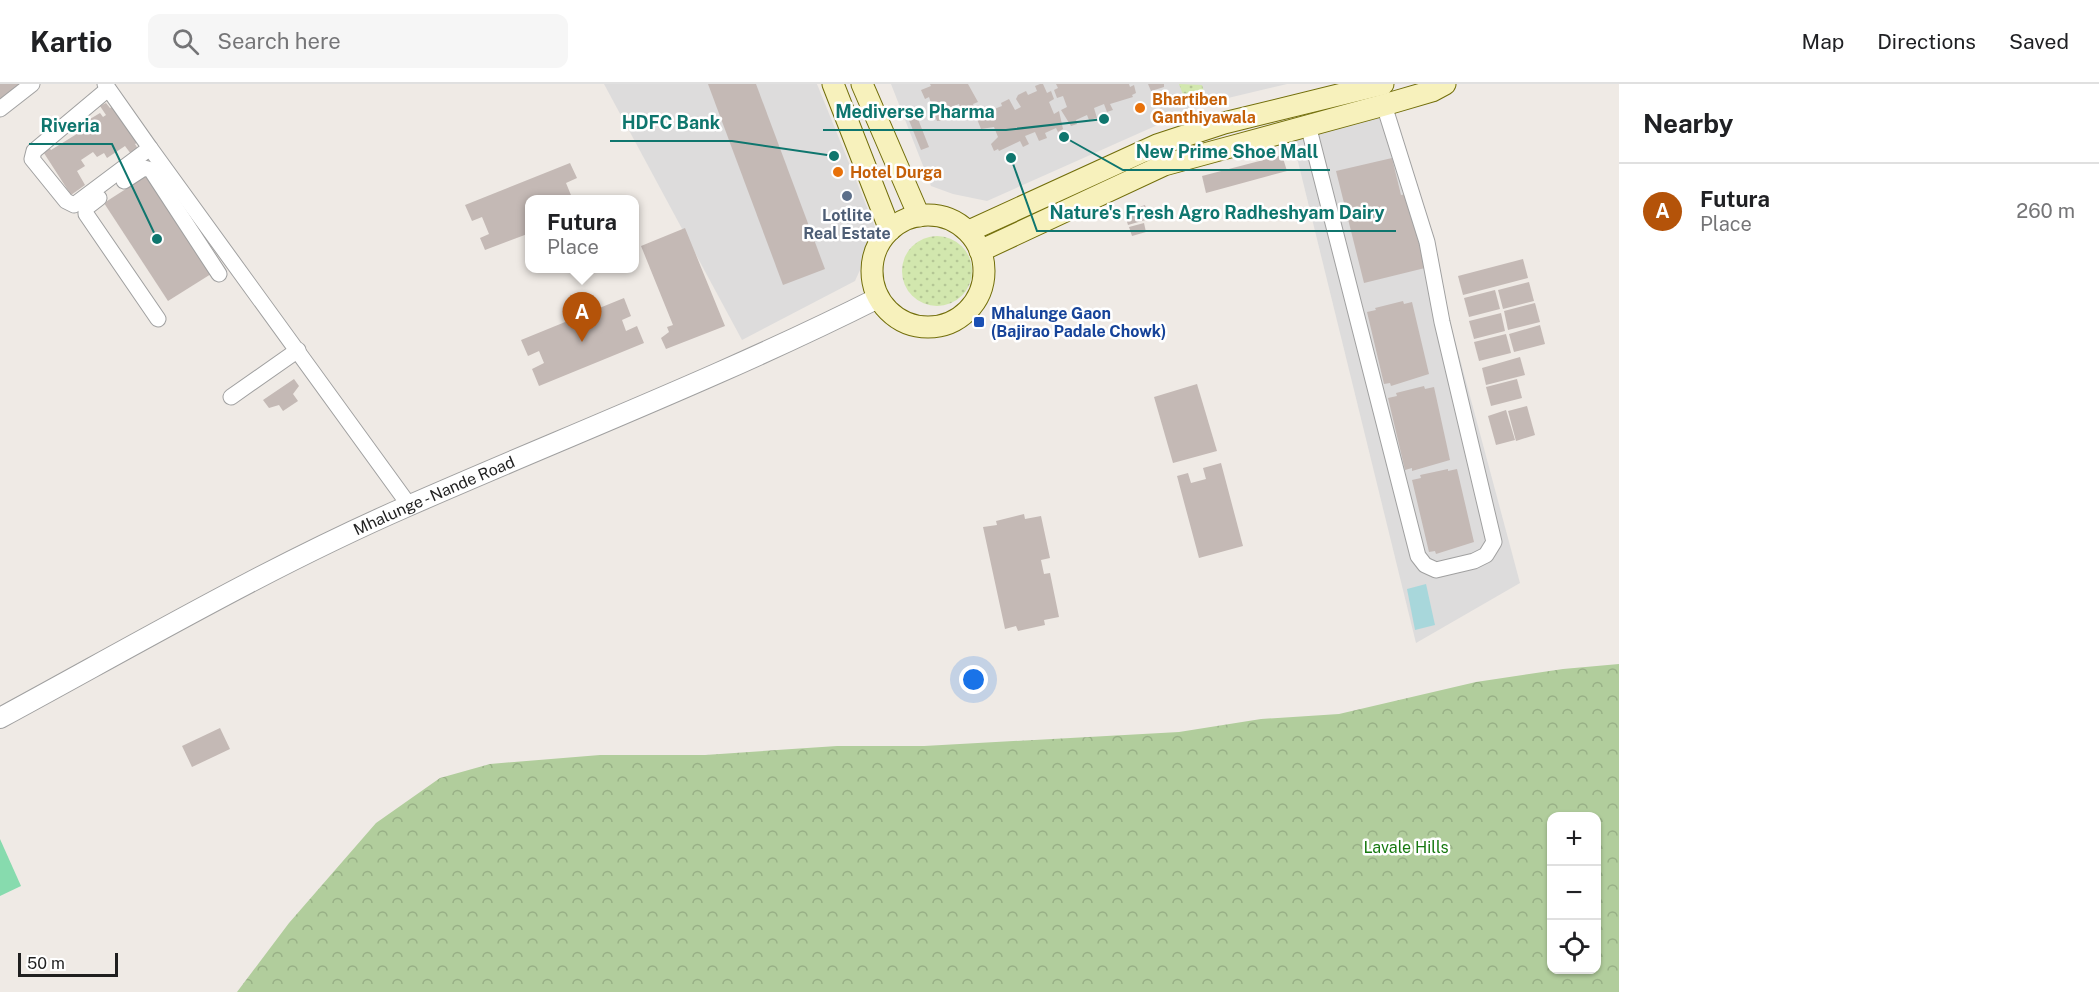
<!DOCTYPE html>
<html lang="en">
<head>
<meta charset="utf-8">
<style>
  body { margin:0; font-family:"Public Sans",sans-serif; background:#f6f6f6; color:#202124 }
  .controls { position:absolute; right:18px; bottom:18px; display:grid; overflow:hidden; border-radius:12px; box-shadow:0 2px 4px #0004 }
  .controls button { width:54px; height:54px; display:grid; place-items:center; padding:0; border:0; border-bottom:2px solid #e0e0e0; background:#fff; color:#202124; font:30px sans-serif }
  .scale { position:absolute; left:18px; bottom:15px; width:100px; box-sizing:border-box; padding-left:6px; border:3px solid #1f1f1f; border-top:0; font-size:16px; line-height:21px; white-space:nowrap; color:#1f1f1f; -webkit-text-stroke:4px #fff; paint-order:stroke }
  .you { position:absolute; left:974px; top:596px; width:21px; height:21px; margin:-15px; border:4px solid #fff; border-radius:50%; background:#1a73e8; box-shadow:0 0 0 9px #1a73e833 }
  .badge { display:grid; place-items:center; width:39px; height:39px; border-radius:50%; background:#b45309; color:#fff; font-size:20px; font-weight:700 }
  .pin { position:absolute; translate:-50% -50px; filter:drop-shadow(0 2px 3px #0008) }
  .pin::after { content:''; position:absolute; top:32px; width:21px; height:18px; background:inherit; clip-path:polygon(0 0,100% 0,50% 100%) }
  .popup { position:absolute; left:525px; top:111px; width:114px; height:78px; box-sizing:border-box; display:grid; place-content:center; border-radius:12px; background:#fff; filter:drop-shadow(0 2px 4px #0005); font-size:20px; white-space:nowrap; color:#757577 }
  .popup b { font-size:22px; color:#202124 }
  .popup::after { content:''; position:absolute; left:50%; top:100%; margin-left:-12px; border:12px solid transparent; border-top-color:#fff }
  .list { margin:0; padding:0; list-style:none }
  h2 { display:flex; justify-content:space-between; align-items:center; height:78px; margin:0; padding:0 24px; font-size:26px }
  h2 small { font-size:20px; font-weight:400; color:#757577 }
  .list li { display:grid; grid-template-columns:39px 1fr auto; gap:18px; align-items:center; box-sizing:border-box; height:96px; padding:0 24px; border-top:2px solid #e0e0e0 }
  .list b { display:block; font-size:22px; white-space:nowrap }
  .list p { margin:0; font-size:20px; white-space:nowrap; color:#757577 }
  .list em { font-size:20px; font-style:normal; color:#757577 }
  .icon { flex:none; width:33px; height:33px; fill:none; stroke:currentColor; stroke-width:2; stroke-linecap:round; stroke-linejoin:round }
  .map { position:relative; flex:none; width:1619px; height:908px; overflow:hidden }
  header { display:flex; align-items:center; gap:36px; box-sizing:border-box; height:84px; padding:0 30px; background:#fff; border-bottom:2px solid #e0e0e0 }
  header strong { font-size:28px }
  nav { display:flex; gap:33px; margin-inline-start:auto; font-size:21px }
  .search { width:420px; height:54px; background:#f6f6f6; display:flex; align-items:center; gap:15px; box-sizing:border-box; padding:0 21px; border-radius:12px; color:#757577; font-size:22px }
  main { display:flex }
  aside { flex:1; background:#fff }
  .map>svg:first-child { display:block }
  .residential { fill:#dddcdc }
  .grass { fill:url(#grass-dots) }
  .forest { fill:url(#forest-crowns); fill-rule:evenodd }
  .pitch { fill:#87dbae }
  .water { fill:#a8d7db }
  .building { fill:#c4b9b5 }
  .lines { fill:none; stroke-linecap:round; stroke-linejoin:round }
  .minor-casing { stroke:#a0a0a0; stroke-width:17 }
  .tertiary-casing { stroke:#a0a0a0; stroke-width:22 }
  .secondary-casing { stroke:#726e0a; stroke-width:23 }
  .minor { stroke:#fff; stroke-width:15 }
  .tertiary { stroke:#fff; stroke-width:20 }
  .secondary { stroke:#f7f1bc; stroke-width:21 }
  .food-dot { fill:#e8710a; stroke:#fff; stroke-width:2 }
  .service-dot { fill:#5c6f8a; stroke:#fff; stroke-width:2 }
  .transit-dot { fill:#1a4fb4; stroke:#fff; stroke-width:2 }
  .labels { text-anchor:middle; stroke-width:5; stroke-linejoin:round; paint-order:stroke }
  .food-label { font-size:16px; font-weight:bold; fill:#c56008; stroke:#fff; text-anchor:start }
  .service-label { font-size:16px; font-weight:bold; fill:#4e5e75; stroke:#fff }
  .transit-label { font-size:16px; font-weight:bold; fill:#164399; stroke:#fff; text-anchor:start }
  .street-label { font-size:16px; fill:#1f1f1f; stroke:#fff }
  .park-label { font-size:16px; fill:#177910; stroke:#fff }
  .leader { fill:none; stroke:#0f766e; stroke-width:2 }
  .callout-dot { fill:#0f766e; stroke:#fff; stroke-width:2 }
  .callout-label { font-size:18px; text-anchor:middle; font-weight:bold; fill:#0f766e; stroke:#fff; stroke-width:5; stroke-linejoin:round; paint-order:stroke }
</style>
</head>
<body>
<header>
<strong>Kartio</strong>
<div class="search"><svg class="icon" aria-label="search" viewBox="0 0 24 24"><circle cx="10" cy="10" r="6"/><path d="M15 15l6 6"/></svg>Search here</div>
<nav><a>Map</a><a>Directions</a><a>Saved</a></nav>
</header>
<main>
<div class="map">
<svg width="1619" height="908" viewBox="0 0 1619 908">
  <defs>
    <pattern id="grass-dots" width="8" height="8" patternUnits="userSpaceOnUse" patternTransform="scale(1.5)"><rect width="8" height="8" fill="#d2e7ae"/><path d="M2 2h.1M6 6h.1" fill="none" stroke="#b4c695" stroke-width="1.8" stroke-linecap="round"/></pattern>
    <pattern id="forest-crowns" width="20" height="18" patternUnits="userSpaceOnUse" patternTransform="scale(1.5)"><rect width="20" height="18" fill="#b1cd9c"/><path d="M2 6a3 3 0 1 1 6 0M12 15a3 3 0 1 1 6 0" fill="none" stroke="#98b086"/></pattern>
  </defs>
  <rect width="100%" height="100%" fill="#efeae5"/>
  <g class="residential">
    <path d="M604,0H817L877,148L855,197L742,256Z"/>
    <path d="M891,0H1287L1207,19L987,117L953,110L931,102Z"/>
    <path d="M1392,21L1520,499L1416,559L1291,49Z"/>
  </g>
  <g class="grass">
    <path d="M1179,0L1202,1L1205,11L1185,16Z"/>
    <circle cx="937" cy="187" r="35"/>
  </g>
  <path class="forest" d="M1619,580V908H237L289,839L376,739L440,694L490,680L600,671H705L837,662H924L1179,648L1261,635L1339,630L1476,598L1563,585ZM1552,732H1596V886H1552Z"/>
  <path class="pitch" d="M0,755L21,802L0,812Z"/>
  <path class="water" d="M1426,500L1435,541L1415,546L1407,505Z"/>
  <g class="building">
    <path d="M0,0H23L0,18Z"/>
    <path d="M708,0H756L825,185L783,201Z"/>
    <path d="M930,0H968L978,18L973,20L975,26H961L959,20L952,23L954,30L948,36L937,37L929,13L925,15L921,6L931,2Z"/>
    <path d="M1040,0H1043L1047,9L1051,7L1054,15L1049,18L1054,30L1059,27L1063,45L1058,48L1056,44L1045,49L1047,54L1039,57L1035,48L1025,52L1029,60L1023,63L1020,57L999,67L998,65L994,67L991,60L998,53L994,43L981,45L977,35L980,34L978,31L1002,22L1001,19L1009,15L1015,26L1021,23L1016,15L1018,11L1026,7L1028,11L1037,7L1035,2Z"/>
    <path d="M1056,0H1129L1130,3L1134,1L1136,9L1132,11L1133,13L1110,20L1113,26L1107,28L1104,20L1094,24L1097,34L1089,36L1087,31L1076,36L1077,40L1071,42L1061,26L1067,23L1063,12L1057,14L1054,6L1058,4Z"/>
    <path d="M1148,0H1164V3L1151,7Z"/>
    <path d="M106,19L110,24L116,21L140,57L135,60L138,65L131,70L125,62L107,74L104,69L97,73L93,68L81,76L85,82L77,87L85,101L71,111L42,66L48,62L51,66L88,43L85,38L100,29L103,33L106,31L100,22Z"/>
    <path d="M916,30L929,63L921,66L908,34Z"/>
    <path d="M1282,71L1287,87L1206,109L1202,92Z"/>
    <path d="M1392,74L1401,111L1407,110L1425,184L1364,199L1336,87Z"/>
    <path d="M570,79L577,94L566,99L573,116H530V149L485,166L480,154L489,150L482,133L472,137L465,121Z"/>
    <path d="M146,92L211,190L168,217L104,119Z"/>
    <path d="M1145,121L1149,135L1128,141L1124,128Z"/>
    <path d="M1144,139L1146,148L1132,152L1129,143Z"/>
    <path d="M685,144L725,242L666,265L661,254L669,248L667,243L673,241L641,162Z"/>
    <path d="M1523,175L1528,194L1463,211L1458,192Z"/>
    <path d="M1529,198L1534,217L1503,225L1498,206Z"/>
    <path d="M1495,206L1500,225L1469,233L1464,214Z"/>
    <path d="M624,214L631,232L622,236L626,247L637,242L644,259L539,302L532,285L544,279L539,267L528,272L521,256Z"/>
    <path d="M1403,217L1404,220L1412,218L1429,290L1391,302L1390,299L1384,300L1367,228L1376,226L1375,224Z"/>
    <path d="M1535,219L1540,238L1508,246L1504,227Z"/>
    <path d="M1501,229L1505,247L1474,255L1469,237Z"/>
    <path d="M1540,241L1545,260L1514,268L1509,250Z"/>
    <path d="M1506,250L1511,269L1479,277L1474,258Z"/>
    <path d="M1520,273L1525,291L1486,301L1482,284Z"/>
    <path d="M294,295L299,302L293,310L298,317L283,327L279,321L269,324L263,316Z"/>
    <path d="M1517,295L1522,314L1491,322L1486,303Z"/>
    <path d="M1197,300L1217,367L1173,379L1154,313Z"/>
    <path d="M1424,302L1425,305L1434,303L1450,376L1412,387V384L1405,386L1388,314L1397,312L1396,309Z"/>
    <path d="M1527,322L1535,351L1516,357L1508,327Z"/>
    <path d="M1506,326L1515,356L1496,361L1488,332Z"/>
    <path d="M1221,379L1243,462L1199,474L1177,392L1188,389L1191,399L1206,395L1203,384Z"/>
    <path d="M1448,385V387L1457,385L1474,458L1436,470L1435,467L1429,468L1412,396L1421,394L1420,391Z"/>
    <path d="M1024,430L1025,435L1041,432L1050,474L1041,476L1044,490L1050,489L1059,533L1044,536L1045,541L1018,547L1016,542L1005,545L983,443L997,441L996,437Z"/>
    <path d="M220,644L230,665L192,683L182,662Z"/>
  </g>
  <g class="lines">
    <g class="minor-casing">
      <g id="minor">
        <path d="M105,0L150,64"/>
        <path d="M108,5L34,67L32,75L66,117L74,121L150,64L409,421"/>
        <path d="M0,25L32,0"/>
        <path d="M1308,41L1418,472L1425,481L1436,486L1474,477L1486,471L1494,458L1442,238L1427,158L1384,21"/>
        <path d="M124,97L144,84L151,86L219,190"/>
        <path d="M99,114L86,124V130L158,235"/>
        <path d="M231,313L298,266"/>
      </g>
    </g>
    <g class="tertiary-casing">
      <g id="tertiary">
        <path id="s1" d="M0,634C135,561 268,483 408,422C565,353 725,291 878,214"/>
      </g>
    </g>
    <g class="secondary-casing">
      <g id="secondary">
        <path d="M833,0L890,146"/>
        <path d="M862,0L919,132"/>
        <circle cx="928" cy="187" r="56"/>
        <path d="M969,147L1157,61L1224,39L1383,0"/>
        <path d="M980,167L1164,81L1384,21L1432,7L1445,0"/>
      </g>
    </g>
    <use href="#minor" class="minor"/>
    <use href="#tertiary" class="tertiary"/>
    <use href="#secondary" class="secondary"/>
  </g>
  <g class="food-dot">
    <circle cx="1140" cy="24" r="6"/>
    <circle cx="838" cy="88" r="6"/>
  </g>
  <circle class="service-dot" cx="847" cy="112" r="6"/>
  <rect class="transit-dot" x="973" y="232" width="12" height="12" rx="3"/>
  <g class="labels">
    <g class="food-label">
      <text x="1152" y="21">Bhartiben<tspan x="1152" dy="18">Ganthiyawala</tspan></text>
      <text x="850" y="94">Hotel Durga</text>
    </g>
    <g class="service-label">
      <text x="847" y="137">Lotlite<tspan x="847" dy="18">Real Estate</tspan></text>
    </g>
    <g class="transit-label">
      <text x="991" y="235">Mhalunge Gaon<tspan x="991" dy="18">(Bajirao Padale Chowk)</tspan></text>
    </g>
    <g class="street-label">
      <text dy="6" stroke="none"><textPath href="#s1" startOffset="488">Mhalunge - Nande Road</textPath></text>
    </g>
    <g class="park-label">
      <text x="1406" y="769">Lavale Hills</text>
    </g>
  </g>
  <path class="leader" d="M1104 35L1006 46H823M834 72L732 57H610M157 155L112 60H29M1064 53L1123 86H1330M1011 74L1037 147H1396"/>
  <g class="callout-dot">
    <circle cx="1104" cy="35" r="6"/>
    <circle cx="834" cy="72" r="6"/>
    <circle cx="157" cy="155" r="6"/>
    <circle cx="1064" cy="53" r="6"/>
    <circle cx="1011" cy="74" r="6"/>
  </g>
  <g class="callout-label">
    <text x="915" y="34">Mediverse Pharma</text>
    <text x="671" y="45">HDFC Bank</text>
    <text x="70" y="48">Riveria</text>
    <text x="1227" y="74">New Prime Shoe Mall</text>
    <text x="1217" y="135">Nature's Fresh Agro Radheshyam Dairy</text>
  </g>
</svg>
<div class="controls">
<button>+</button>
<button>−</button>
<button><svg class="icon" aria-label="locate" viewBox="0 0 24 24"><circle cx="12" cy="12" r="6"/><path d="M12 2v4M12 18v4M2 12h4M18 12h4"/></svg></button>
</div>
<div class="scale">50 m</div>
<div class="you"></div>
<div class="pin badge" style="left:582px;top:258px">A</div>
<div class="popup"><b>Futura</b>Place</div>
</div>
<aside>
<h2>Nearby<small></small></h2>
<ul class="list">
<li><span class="badge">A</span><div><b>Futura</b><p>Place</p></div><em>260 m</em></li>
</ul>
</aside>
</main>
</body>
</html>
